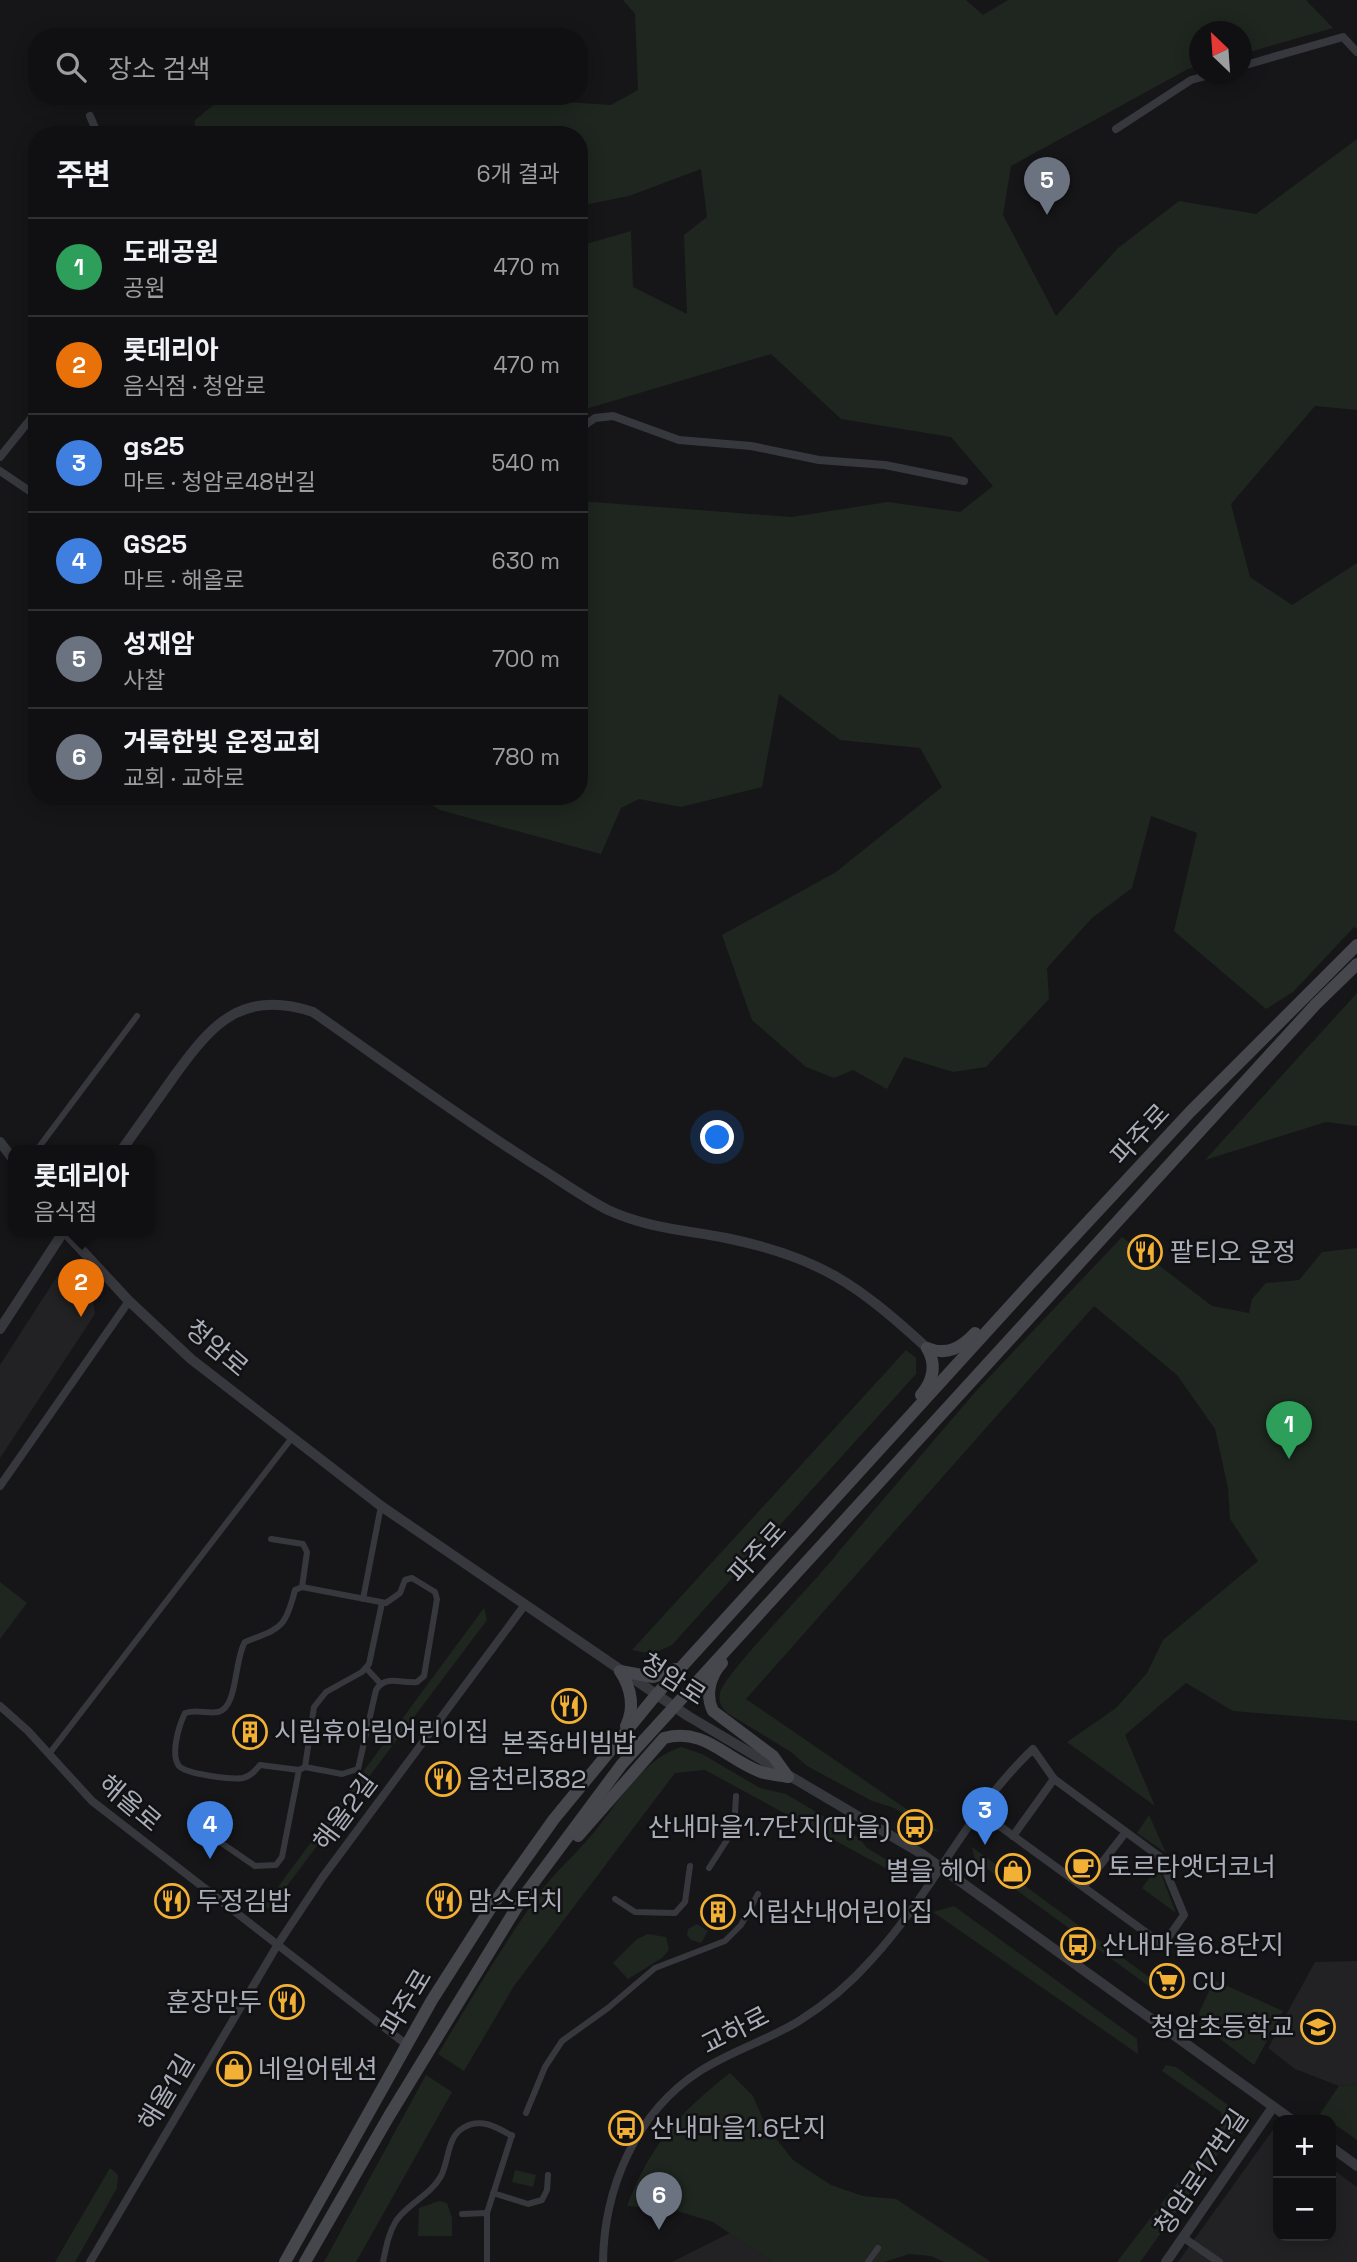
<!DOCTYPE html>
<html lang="ko">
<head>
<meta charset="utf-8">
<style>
  body { margin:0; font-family:"Space Grotesk","Noto Sans KR",sans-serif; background:#19191b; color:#f1f3f6 }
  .controls { position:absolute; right:21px; bottom:21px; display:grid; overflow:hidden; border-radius:14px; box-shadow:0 4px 18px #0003 }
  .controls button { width:63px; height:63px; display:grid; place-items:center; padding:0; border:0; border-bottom:2px solid #303032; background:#101012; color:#f1f3f6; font:35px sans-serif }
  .compass { position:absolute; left:1189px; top:21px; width:63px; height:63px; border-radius:50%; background:#101012; box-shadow:0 4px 18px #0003; rotate:335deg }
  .you { position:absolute; left:718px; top:1138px; width:24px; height:24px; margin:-18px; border:5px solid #fff; border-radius:50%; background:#1a73e8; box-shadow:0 0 0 10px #1a73e833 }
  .badge { display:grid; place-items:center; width:46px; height:46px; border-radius:50%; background:#0b8043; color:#fff; font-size:23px; font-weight:700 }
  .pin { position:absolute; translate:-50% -58px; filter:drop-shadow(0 2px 4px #0008) }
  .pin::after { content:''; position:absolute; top:37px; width:24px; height:21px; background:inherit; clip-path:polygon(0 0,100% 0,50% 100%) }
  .popup { position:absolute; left:8px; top:1145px; width:147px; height:91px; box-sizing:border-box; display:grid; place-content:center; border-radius:14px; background:#101012; filter:drop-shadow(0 2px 5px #0005); font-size:23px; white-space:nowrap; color:#9c9d9f }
  .popup b { font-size:26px; color:#f1f3f6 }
  .popup::after { content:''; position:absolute; left:50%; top:100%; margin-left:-14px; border:14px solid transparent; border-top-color:#101012 }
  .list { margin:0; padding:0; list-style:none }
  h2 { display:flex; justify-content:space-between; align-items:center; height:91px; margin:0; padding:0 28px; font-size:30px }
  h2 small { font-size:23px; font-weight:400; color:#9c9d9f }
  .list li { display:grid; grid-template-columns:46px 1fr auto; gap:21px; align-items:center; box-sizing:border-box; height:98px; padding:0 28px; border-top:2px solid #303032 }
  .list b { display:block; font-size:26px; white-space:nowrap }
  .list p { margin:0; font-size:23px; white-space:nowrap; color:#9c9d9f }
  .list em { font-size:23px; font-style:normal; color:#9c9d9f }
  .icon { flex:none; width:38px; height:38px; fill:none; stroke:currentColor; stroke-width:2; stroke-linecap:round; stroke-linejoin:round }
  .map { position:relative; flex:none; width:1357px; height:2262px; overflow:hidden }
  .search { position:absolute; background:#101012; box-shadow:0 4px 18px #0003; left:28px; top:28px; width:560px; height:77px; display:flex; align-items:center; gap:18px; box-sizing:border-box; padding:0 24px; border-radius:28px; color:#9c9d9f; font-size:26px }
  .panel { position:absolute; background:#101012; box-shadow:0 4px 18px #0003; left:28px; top:126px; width:560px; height:679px; border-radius:28px }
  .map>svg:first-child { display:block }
  .built { fill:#222225 }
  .green { fill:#1e261f }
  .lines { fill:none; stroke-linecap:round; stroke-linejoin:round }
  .pedestrian { stroke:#37383d; stroke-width:6 }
  .minor { stroke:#37383d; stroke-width:8 }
  .tertiary { stroke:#37383d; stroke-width:10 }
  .secondary { stroke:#45474d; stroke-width:12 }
  .labels { text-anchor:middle; stroke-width:5; stroke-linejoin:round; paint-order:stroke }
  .street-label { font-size:26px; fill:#a8adb8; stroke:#111113 }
  .poi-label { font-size:26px; fill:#a8adb8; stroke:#111113; text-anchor:start }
</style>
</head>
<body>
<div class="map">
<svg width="1357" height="2262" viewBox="0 0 1357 2262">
  <rect width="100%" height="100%" fill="#161618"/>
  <g class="built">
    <path d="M58,1275H70L93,1302L95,1314L0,1458V1365Z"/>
    <path d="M1357,1961V2084L1339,2086L1295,2069L1268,2048L1315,1962Z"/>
    <path d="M1275,2127L1278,2129V2236H1331V2168L1357,2187V2262H1178Z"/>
    <path d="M730,2233L772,2262H672Z"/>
  </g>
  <g class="green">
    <path d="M623,0H966L983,15L1008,0H1306L1333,28L1242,54V32H1200L1199,66L1188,69L1011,166L1003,215L1056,316L1118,248L1179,201L1256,214L1357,139V410L1315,406L1231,504L1250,577L1292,605L1357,563V929L1354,927L1293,992L1266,1009L1174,931L1197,833L1151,816L1132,888L1092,918L1047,968L1049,999L986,1067L953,1072L904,1057L887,1089L853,1070L834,1078L806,1067L752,1020L722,935L836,872L942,787L920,748L840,740L779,694L762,787L681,807L639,799L621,808L601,854L440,810L417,796H579V501L792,517L888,502L960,512L993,486L951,437L841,419L771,354L579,411V246L631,231L633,287L687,314L684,235L707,217L701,169L629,196L579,206V135H194L195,120L217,102L247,96H473L611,105L638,90L635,14Z"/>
    <path d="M1357,993V1126L1326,1122L1205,1160Z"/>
    <path d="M1122,1237L1212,1306L1249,1313L1252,1299L1266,1283L1299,1280L1322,1252L1357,1248V1721L1233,1711L1186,1683L1125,1735L1155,1806L1067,1742L1116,1708L1147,1673L1163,1640L1258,1561L1230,1519L1228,1488L1215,1429L1177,1375L1094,1306L746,1699L940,1832L930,1830L894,1808L872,1801L807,1766L791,1752L727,1713C721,1706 718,1702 720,1693C725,1672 819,1579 840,1550L976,1391Z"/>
    <path d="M906,1350L916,1358V1374L672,1645L652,1654L632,1650Z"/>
    <path d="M0,1582L27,1603L0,1639Z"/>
    <path d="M484,1608L487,1620L271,1907L261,1910Z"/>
    <path d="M681,1747L702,1754L760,1788L786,1794L858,1837L867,1848L897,1866L904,1878L705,1770L675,1773L514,1986L464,2071L438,2054C471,1999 504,1943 541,1891C557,1870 578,1852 595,1831C619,1801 643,1759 681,1747Z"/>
    <path d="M1149,1815L1166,1853L1137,1833Z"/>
    <path d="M972,1847L1172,1994L1168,2000L975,1860Z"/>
    <path d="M1158,1866L1176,1913L1142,1888Z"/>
    <path d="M954,1906L1137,2039L1138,2054L933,1912Z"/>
    <path d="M697,1924L708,1931L701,1943L691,1940L687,1935L688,1929Z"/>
    <path d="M648,1934L666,1937L669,1950L662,1958L628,1979L613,1963L637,1939Z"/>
    <path d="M1214,1980L1283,2011L1254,2065L1202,2025L1199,2013Z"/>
    <path d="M1166,2065L1176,2067L1236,2111L1238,2126L1140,2262H1117L1223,2123L1221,2112L1162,2071Z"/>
    <path d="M730,2073L753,2096L766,2126L793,2160L831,2185L863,2196L896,2199L991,2262H944L931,2256L909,2254L884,2262H772L713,2222L674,2210L627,2206C650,2145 680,2112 730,2073Z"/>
    <path d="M426,2075L452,2092L356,2262H324Z"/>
    <path d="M1357,2084V2140L1320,2114L1339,2086Z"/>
    <path d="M110,2168L118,2175L117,2188L75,2262H55Z"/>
    <path d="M515,2170L536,2175L533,2187L512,2182Z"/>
    <path d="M439,2201L447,2203L452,2218V2236H418L419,2208Z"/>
  </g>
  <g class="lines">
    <g class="pedestrian">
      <path d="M36,1151L137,1016"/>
      <path d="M271,1539L303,1544L307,1552L302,1587"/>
      <path d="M363,1599L381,1506"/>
      <path d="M366,1668L380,1683"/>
      <path d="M49,1754L291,1439"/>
      <path d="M305,1767L314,1707L326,1692L362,1672L369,1664L382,1603"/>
      <path d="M191,1822L255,1866L276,1865L282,1857L299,1770L305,1767L342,1774L358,1769L376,1690C386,1674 401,1684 417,1682L424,1676L437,1599L435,1592L412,1578L405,1580L400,1593L386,1603L302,1587L295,1590C285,1630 280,1628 245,1642C234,1659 238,1708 218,1712C207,1714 197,1709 185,1713C179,1725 170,1755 179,1766C186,1774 232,1780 243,1778C251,1776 255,1771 260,1765L299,1770"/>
      <path d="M709,1868L734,1829L736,1796"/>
      <path d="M615,1899L635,1912L675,1913L685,1902L690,1866"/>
      <path d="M526,2113L545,2067L562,2041L608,2008L655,1968L725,1941L741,1925L758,1894"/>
      <path d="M493,2193L528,2204L542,2200L547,2190L548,2175"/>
      <path d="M462,2214L487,2213"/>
      <path d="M383,2262C386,2248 388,2234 396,2221C408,2203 430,2196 441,2176C449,2161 447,2137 463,2128C480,2117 497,2127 512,2136"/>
      <path d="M487,2262V2213L512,2135"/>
      <path d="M868,2262L878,2248"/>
    </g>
    <g class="minor">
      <path d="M1242,66L1343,37L1357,52"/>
      <path d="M90,116L98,135"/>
      <path d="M1116,129L1191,80L1213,74"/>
      <path d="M579,429L595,418L613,416L679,440L751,446L819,460L885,465L964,481"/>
      <path d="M0,457L37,411"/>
      <path d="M0,471L37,496"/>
      <path d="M0,1486L129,1301"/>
      <path d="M0,1706L28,1731L92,1801L407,2045"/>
      <path d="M1013,1836L1054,1779"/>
      <path d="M1084,1886L1125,1833"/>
      <path d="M1184,2238L1219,2262"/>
      <path d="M90,2262L278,1944L322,1878L524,1606"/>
      <path d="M603,2262C604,2188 636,2112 700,2071C731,2051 768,2040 799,2021C826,2004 851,1983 872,1959C932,1894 968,1810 1033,1749L1054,1779L1160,1857L1184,1915L1163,1945L979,1811"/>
    </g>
    <g class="tertiary">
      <path d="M0,1142L13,1159"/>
      <path d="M121,1151C139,1126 157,1100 175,1075C213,1022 244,989 313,1012C386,1063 457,1115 532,1163C557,1178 582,1197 608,1210C647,1228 685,1230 726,1238C820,1257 858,1285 927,1348"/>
      <path d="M64,1231L129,1301L191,1359L381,1506L688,1716L922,1854L1292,2120"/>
      <path d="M0,1329L64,1231"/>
      <path d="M1331,2147L1357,2166"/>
      <path d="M1166,2262L1273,2107"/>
    </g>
    <g class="secondary">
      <path d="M927,1348C947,1356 961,1348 975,1333"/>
      <path d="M921,1395C933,1381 937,1365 927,1348"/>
      <path d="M722,1663C710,1676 705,1695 713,1711L773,1756L788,1777"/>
      <path d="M620,1671L653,1677L676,1669"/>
      <path d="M620,1671C631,1688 635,1707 626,1726"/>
      <path d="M578,1836L664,1738C705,1727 725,1759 761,1772C769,1775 779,1775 788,1777"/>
      <path d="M285,2262L432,2000L492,1906L554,1819L656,1695L1030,1284L1190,1112L1357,945"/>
      <path d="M305,2262L389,2116L523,1897L622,1764L1316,1004L1357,964"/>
    </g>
  </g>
  <defs>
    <g id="restaurant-ring" transform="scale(1.75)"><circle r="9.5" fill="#111113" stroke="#f2b134" stroke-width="1.5"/><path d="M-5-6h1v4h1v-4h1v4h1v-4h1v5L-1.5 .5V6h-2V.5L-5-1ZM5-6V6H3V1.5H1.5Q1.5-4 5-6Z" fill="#f2b134"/></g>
    <g id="building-ring" transform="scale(1.75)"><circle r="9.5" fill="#111113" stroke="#f2b134" stroke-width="1.5"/><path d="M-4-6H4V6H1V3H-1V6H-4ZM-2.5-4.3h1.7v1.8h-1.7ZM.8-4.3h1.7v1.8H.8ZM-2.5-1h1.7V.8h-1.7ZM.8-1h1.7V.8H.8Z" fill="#f2b134"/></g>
    <g id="bus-ring" transform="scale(1.75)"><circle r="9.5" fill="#111113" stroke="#f2b134" stroke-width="1.5"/><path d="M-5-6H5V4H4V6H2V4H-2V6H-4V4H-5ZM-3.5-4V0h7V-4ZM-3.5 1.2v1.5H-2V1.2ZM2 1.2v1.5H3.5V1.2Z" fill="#f2b134"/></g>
    <g id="cafe-ring" transform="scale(1.75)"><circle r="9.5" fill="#111113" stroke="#f2b134" stroke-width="1.5"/><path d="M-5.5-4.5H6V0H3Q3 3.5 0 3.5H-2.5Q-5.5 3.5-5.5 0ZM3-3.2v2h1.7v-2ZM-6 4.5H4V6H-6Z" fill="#f2b134"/></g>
    <g id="shop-ring" transform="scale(1.75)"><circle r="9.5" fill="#111113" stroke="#f2b134" stroke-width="1.5"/><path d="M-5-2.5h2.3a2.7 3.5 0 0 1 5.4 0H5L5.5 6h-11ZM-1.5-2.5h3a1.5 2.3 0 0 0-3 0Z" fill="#f2b134"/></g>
    <g id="supermarket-ring" transform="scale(1.75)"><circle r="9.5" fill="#111113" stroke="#f2b134" stroke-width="1.5"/><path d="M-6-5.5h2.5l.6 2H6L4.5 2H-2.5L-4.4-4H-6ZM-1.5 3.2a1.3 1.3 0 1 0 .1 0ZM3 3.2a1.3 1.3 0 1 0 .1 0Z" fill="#f2b134"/></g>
    <g id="school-ring" transform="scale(1.75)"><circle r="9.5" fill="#111113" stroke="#f2b134" stroke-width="1.5"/><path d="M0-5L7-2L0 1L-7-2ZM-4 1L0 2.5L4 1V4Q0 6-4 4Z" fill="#f2b134"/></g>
  </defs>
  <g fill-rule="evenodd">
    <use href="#restaurant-ring" x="1145" y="1252"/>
    <use href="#restaurant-ring" x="569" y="1706"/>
    <use href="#building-ring" x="250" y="1732"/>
    <use href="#restaurant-ring" x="443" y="1779"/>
    <use href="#bus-ring" x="915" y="1827"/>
    <use href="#cafe-ring" x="1083" y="1867"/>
    <use href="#shop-ring" x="1013" y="1871"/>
    <use href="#restaurant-ring" x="172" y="1901"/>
    <use href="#restaurant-ring" x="444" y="1901"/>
    <use href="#building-ring" x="718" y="1912"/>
    <use href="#bus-ring" x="1078" y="1945"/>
    <use href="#supermarket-ring" x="1167" y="1981"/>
    <use href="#restaurant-ring" x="287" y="2002"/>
    <use href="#school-ring" x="1318" y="2027"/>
    <use href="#shop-ring" x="234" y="2069"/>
    <use href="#bus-ring" x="626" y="2128"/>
  </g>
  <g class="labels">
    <g class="street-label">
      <text transform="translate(1140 1134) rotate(-47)" y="9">파주로</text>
      <text transform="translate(217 1348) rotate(40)" y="9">청암로</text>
      <text transform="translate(757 1552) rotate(-48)" y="9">파주로</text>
      <text transform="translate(673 1679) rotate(33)" y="9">청암로</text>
      <text transform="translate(130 1803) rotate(40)" y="9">해올로</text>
      <text transform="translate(345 1812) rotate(-53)" y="9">해올2길</text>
      <text transform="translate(406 2002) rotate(-59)" y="9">파주로</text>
      <text transform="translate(735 2030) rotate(-27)" y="9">교하로</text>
      <text transform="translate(166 2092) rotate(-59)" y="9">해올1길</text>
      <text transform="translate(1201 2172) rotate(-56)" y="9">청암로17번길</text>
    </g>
    <g class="poi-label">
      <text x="1170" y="1261">팥티오 운정</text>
      <text x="274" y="1741">시립휴아림어린이집</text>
      <text x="569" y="1752" text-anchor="middle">본죽&amp;비빔밥</text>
      <text x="467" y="1788">읍천리382</text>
      <text x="890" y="1836" text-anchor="end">산내마을1.7단지(마을)</text>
      <text x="1108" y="1876">토르타앳더코너</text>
      <text x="988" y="1880" text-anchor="end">별을 헤어</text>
      <text x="196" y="1910">두정김밥</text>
      <text x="468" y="1910">맘스터치</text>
      <text x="742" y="1921">시립산내어린이집</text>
      <text x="1102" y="1954">산내마을6.8단지</text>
      <text x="1192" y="1990">CU</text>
      <text x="262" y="2011" text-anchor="end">훈장만두</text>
      <text x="1294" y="2036" text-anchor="end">청암초등학교</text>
      <text x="258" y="2078">네일어텐션</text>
      <text x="650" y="2137">산내마을1.6단지</text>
    </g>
  </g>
</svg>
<div class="controls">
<button>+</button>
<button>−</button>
</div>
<svg class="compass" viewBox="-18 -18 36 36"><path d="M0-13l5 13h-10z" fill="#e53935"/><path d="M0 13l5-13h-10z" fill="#9c9d9f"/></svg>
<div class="you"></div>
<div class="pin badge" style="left:1289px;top:1459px;background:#2e9e5b">1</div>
<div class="pin badge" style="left:81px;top:1317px;background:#e8710a">2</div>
<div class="popup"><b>롯데리아</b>음식점</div>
<div class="pin badge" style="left:985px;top:1845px;background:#3f7fe0">3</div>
<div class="pin badge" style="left:210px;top:1859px;background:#3f7fe0">4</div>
<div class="pin badge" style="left:1047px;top:215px;background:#6b7280">5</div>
<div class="pin badge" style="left:659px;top:2230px;background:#6b7280">6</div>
<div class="search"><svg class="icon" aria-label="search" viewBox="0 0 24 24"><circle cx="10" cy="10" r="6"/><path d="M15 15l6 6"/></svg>장소 검색</div>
<section class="panel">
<h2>주변<small>6개 결과</small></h2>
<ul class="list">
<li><span class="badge" style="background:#2e9e5b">1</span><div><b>도래공원</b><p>공원</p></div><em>470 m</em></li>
<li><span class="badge" style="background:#e8710a">2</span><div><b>롯데리아</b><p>음식점 · 청암로</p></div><em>470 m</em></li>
<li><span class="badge" style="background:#3f7fe0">3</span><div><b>gs25</b><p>마트 · 청암로48번길</p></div><em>540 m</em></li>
<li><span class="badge" style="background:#3f7fe0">4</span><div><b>GS25</b><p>마트 · 해올로</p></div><em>630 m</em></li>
<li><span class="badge" style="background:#6b7280">5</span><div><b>성재암</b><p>사찰</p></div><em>700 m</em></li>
<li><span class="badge" style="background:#6b7280">6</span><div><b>거룩한빛 운정교회</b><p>교회 · 교하로</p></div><em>780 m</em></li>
</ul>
</section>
</div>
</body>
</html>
